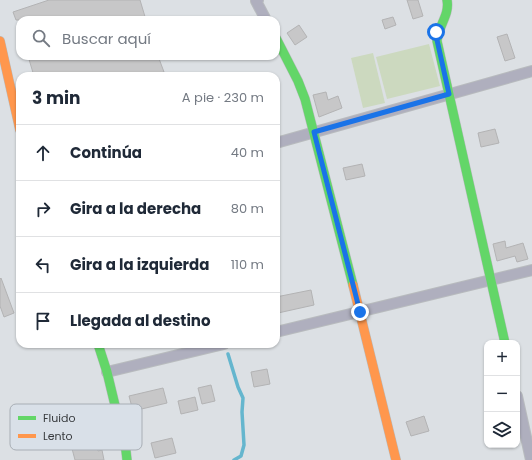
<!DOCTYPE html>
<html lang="es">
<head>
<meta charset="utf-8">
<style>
  body { margin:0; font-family:Poppins,sans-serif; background:#f2f2f3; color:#1f2937 }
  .controls { position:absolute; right:12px; bottom:12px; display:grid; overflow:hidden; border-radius:8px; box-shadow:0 1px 3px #0004 }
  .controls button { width:36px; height:36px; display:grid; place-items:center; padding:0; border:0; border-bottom:1px solid #e0e1e3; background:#fff; color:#1f2937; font:20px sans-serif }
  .stop { position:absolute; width:12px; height:12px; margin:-9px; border:3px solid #1a73e8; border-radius:50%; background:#fff }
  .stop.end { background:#1a73e8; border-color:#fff; box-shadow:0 1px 4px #0008 }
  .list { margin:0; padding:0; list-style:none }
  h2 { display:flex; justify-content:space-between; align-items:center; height:52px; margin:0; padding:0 16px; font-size:17px }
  h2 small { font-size:13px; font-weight:400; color:#747a83 }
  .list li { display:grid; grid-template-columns:26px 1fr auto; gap:12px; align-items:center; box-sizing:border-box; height:56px; padding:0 16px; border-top:1px solid #e0e1e3 }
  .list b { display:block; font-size:15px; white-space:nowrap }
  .list em { font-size:13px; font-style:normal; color:#747a83 }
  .icon { flex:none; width:22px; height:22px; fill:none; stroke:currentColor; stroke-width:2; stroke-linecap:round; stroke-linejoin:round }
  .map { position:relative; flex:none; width:532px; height:460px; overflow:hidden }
  .search { position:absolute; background:#fff; box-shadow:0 1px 3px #0004; left:16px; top:16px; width:264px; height:44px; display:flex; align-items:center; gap:10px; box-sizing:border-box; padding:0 14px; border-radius:12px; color:#747a83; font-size:15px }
  .panel { position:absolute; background:#fff; box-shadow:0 1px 3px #0004; left:16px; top:72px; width:264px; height:276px; border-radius:12px }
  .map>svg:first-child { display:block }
  .green { fill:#ccd9bf }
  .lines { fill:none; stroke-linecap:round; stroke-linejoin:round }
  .stream { stroke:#65b6ce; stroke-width:3.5 }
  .building { fill:#c7c7c8; stroke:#b3b3b4 }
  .street-casing { stroke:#b8bbbe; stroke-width:12 }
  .fast-casing { stroke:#b8bbbe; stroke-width:10 }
  .slow-casing { stroke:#b8bbbe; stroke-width:10 }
  .street { stroke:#afafbe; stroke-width:10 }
  .fast { stroke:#63d668; stroke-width:9 }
  .slow { stroke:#ff974d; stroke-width:9 }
  .route { stroke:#1a73e8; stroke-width:5 }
  .key { fill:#d9e0e8; stroke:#a8aeb5; stroke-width:1 }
  .key-label { font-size:11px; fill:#373a3d }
</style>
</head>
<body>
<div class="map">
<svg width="532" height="460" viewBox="0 0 532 460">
  <rect width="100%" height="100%" fill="#dce0e4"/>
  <g class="green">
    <path d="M429,44L440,86L387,99L376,57Z"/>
    <path d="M373,53L385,103L363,108L351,58Z"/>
  </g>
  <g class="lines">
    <path class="stream" d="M228,354L238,387L243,398L242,412L244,445L241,456L234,460"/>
  </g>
  <g class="building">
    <path d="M49,0H140L146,20H16L13,12Z"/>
    <path d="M407,0H418L423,16L413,19Z"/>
    <path d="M393,17L396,25L385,29L382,20Z"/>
    <path d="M299,25L307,37L295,45L287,33Z"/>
    <path d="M507,34L515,58L505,61L497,37Z"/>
    <path d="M28,56H158L164,72L150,76H34Z"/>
    <path d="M326,92L328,100L338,96L342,108L319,117L313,95Z"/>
    <path d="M495,129L499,143L481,147L478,133Z"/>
    <path d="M362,164L365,176L346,180L343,168Z"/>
    <path d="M505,241L506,248L523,243L528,259L517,262L515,256L497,261L493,244Z"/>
    <path d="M1,278L14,313L4,317L0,306V279Z"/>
    <path d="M311,290L314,305L278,313L276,297Z"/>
    <path d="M267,369L270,384L254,387L251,372Z"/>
    <path d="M211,385L215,401L202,404L198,388Z"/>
    <path d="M163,388L167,403L133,411L129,396Z"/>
    <path d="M195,397L198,410L181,414L178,401Z"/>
    <path d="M424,416L429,431L411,436L406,422Z"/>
    <path d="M93,431L98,451L102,450L104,460H75L69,437Z"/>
    <path d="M172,438L176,453L155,458L151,443Z"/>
  </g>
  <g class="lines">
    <g class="street-casing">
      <g id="street">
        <path d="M258,0L256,1L266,20"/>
        <path d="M276,143L532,71"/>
        <path d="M276,332L532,270"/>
        <path d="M107,372L224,344"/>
        <path d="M517,396L531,460"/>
      </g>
    </g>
    <g class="fast-casing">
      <g id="fast">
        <path d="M447,0C450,15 438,26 437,41L505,343"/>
        <path d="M276,38L298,81L305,99L353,285"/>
        <path d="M98,344L107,372L126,451L127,460"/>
      </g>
    </g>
    <g class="slow-casing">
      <g id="slow">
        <path d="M0,41L20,130"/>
        <path d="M353,285L396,460"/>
      </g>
    </g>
    <use href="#street" class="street"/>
    <use href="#fast" class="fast"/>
    <use href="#slow" class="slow"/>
  </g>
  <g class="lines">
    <path class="route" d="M360,312L314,132L449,94L437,40L436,32"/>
  </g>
  <rect x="10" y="404" width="132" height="46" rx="6" class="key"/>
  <rect x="18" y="416" width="18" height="4" fill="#63d668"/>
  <rect x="18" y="434" width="18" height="4" fill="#ff974d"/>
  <g class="key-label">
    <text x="43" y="422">Fluido</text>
    <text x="43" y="440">Lento</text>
  </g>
</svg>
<div class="controls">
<button>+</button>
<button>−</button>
<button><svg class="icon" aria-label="layers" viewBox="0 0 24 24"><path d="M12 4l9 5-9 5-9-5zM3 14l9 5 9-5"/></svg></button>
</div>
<div class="stop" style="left:436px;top:32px"></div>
<div class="stop end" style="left:360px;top:312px"></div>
<div class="search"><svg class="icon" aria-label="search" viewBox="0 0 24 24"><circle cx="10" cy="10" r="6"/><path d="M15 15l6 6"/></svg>Buscar aquí</div>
<section class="panel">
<h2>3 min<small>A pie · 230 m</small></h2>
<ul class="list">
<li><svg class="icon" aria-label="ahead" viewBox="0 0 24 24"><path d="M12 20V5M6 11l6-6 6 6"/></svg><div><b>Continúa</b></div><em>40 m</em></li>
<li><svg class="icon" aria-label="right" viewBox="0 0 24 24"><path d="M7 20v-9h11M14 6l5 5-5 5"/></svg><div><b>Gira a la derecha</b></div><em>80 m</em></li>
<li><svg class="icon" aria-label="left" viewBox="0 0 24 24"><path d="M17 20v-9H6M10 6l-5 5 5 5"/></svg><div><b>Gira a la izquierda</b></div><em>110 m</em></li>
<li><svg class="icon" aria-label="arrive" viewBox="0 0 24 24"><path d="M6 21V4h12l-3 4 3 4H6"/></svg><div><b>Llegada al destino</b></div></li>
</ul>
</section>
</div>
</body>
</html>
